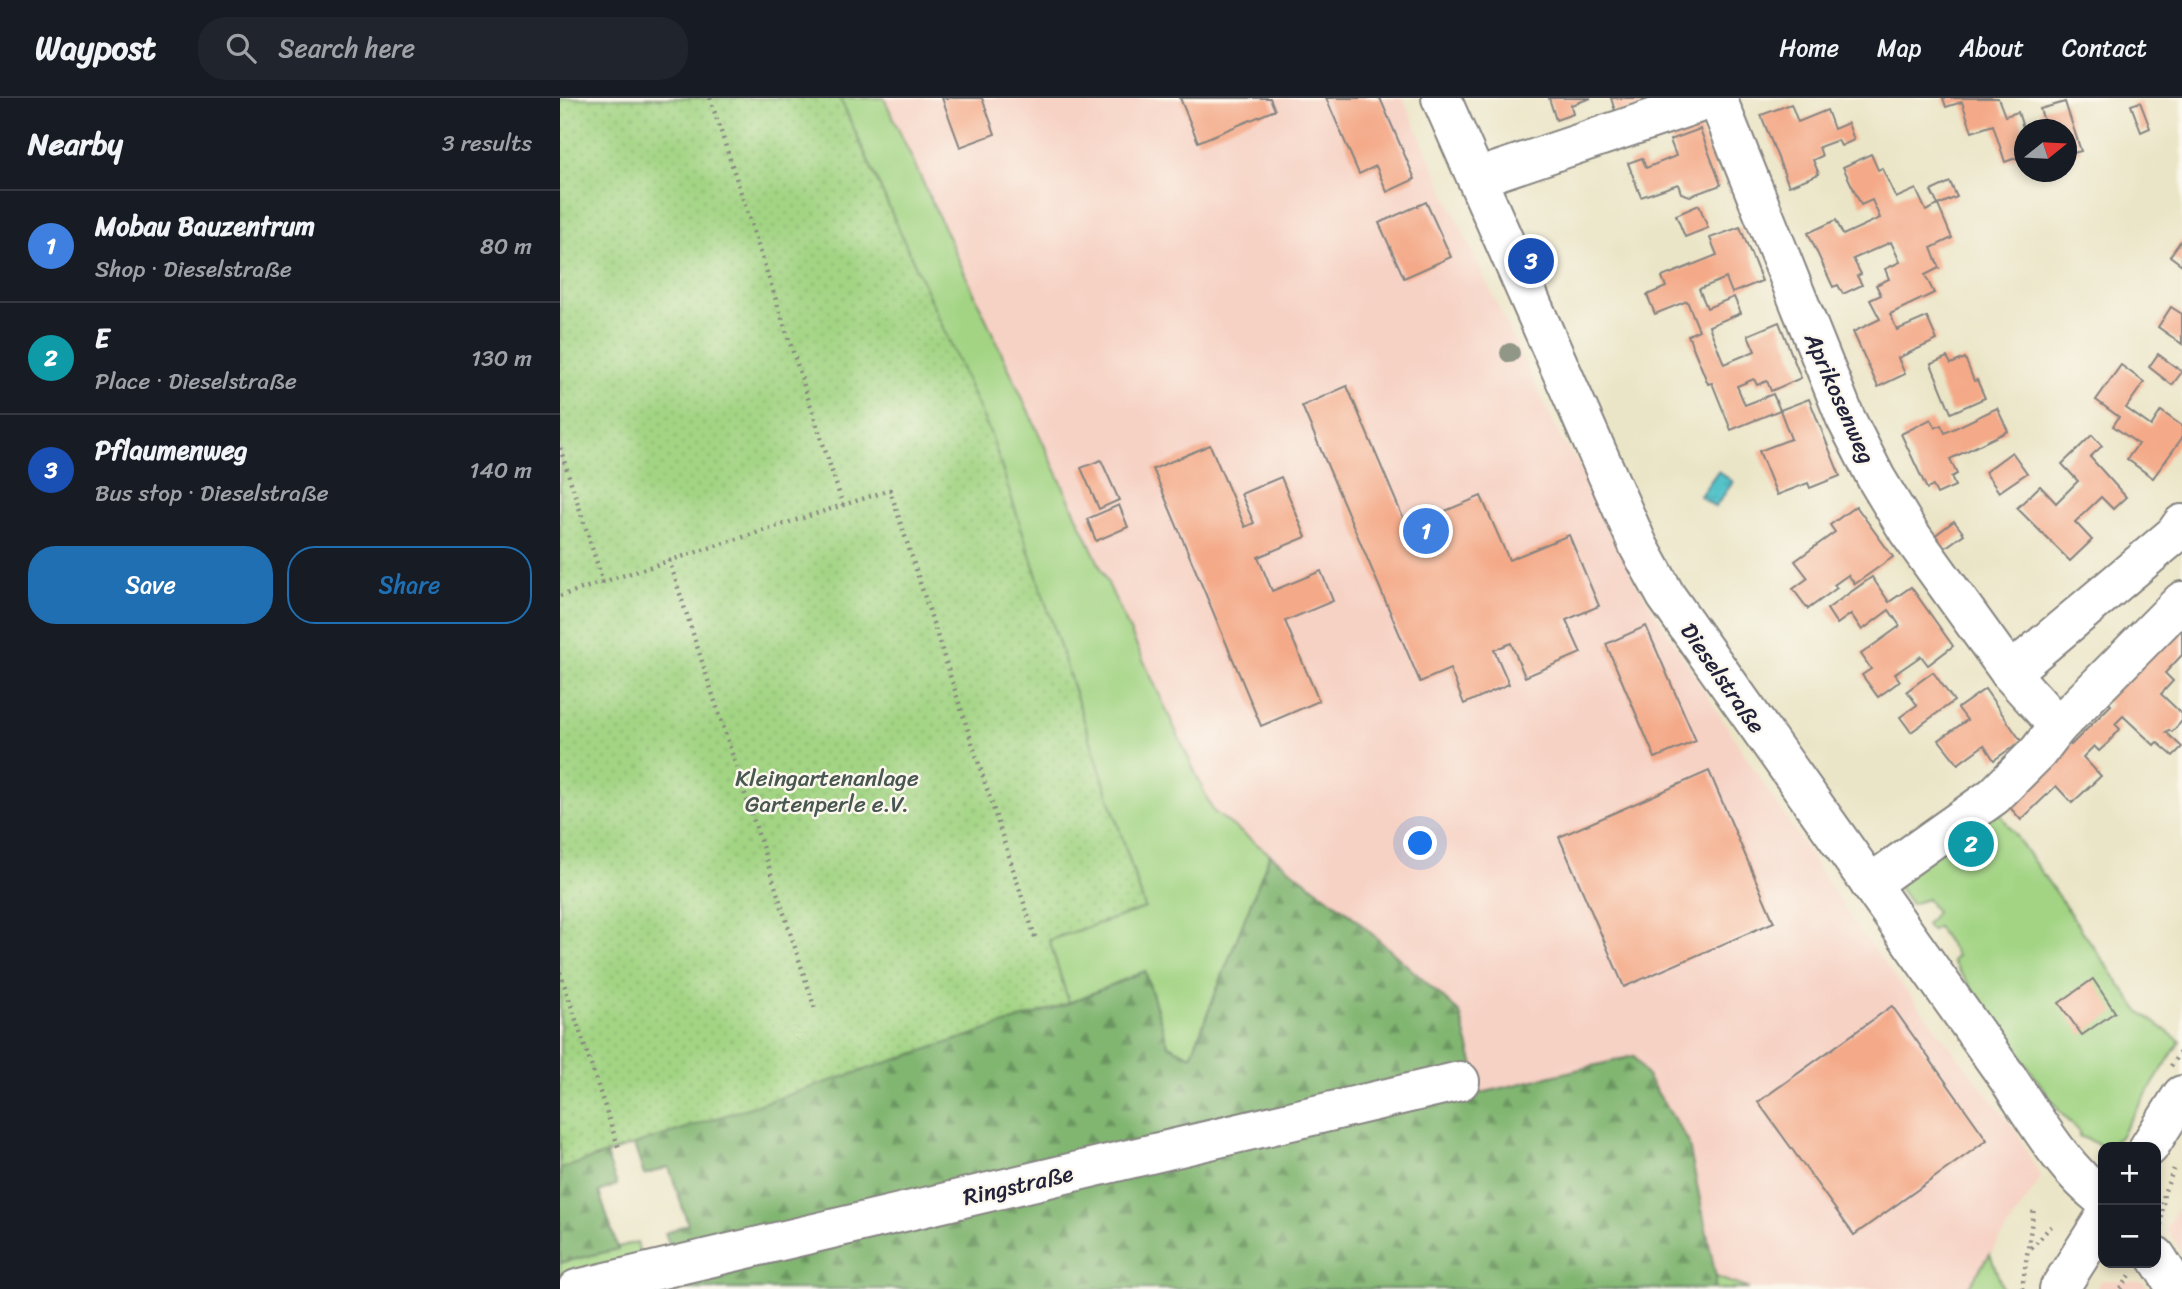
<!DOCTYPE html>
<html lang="en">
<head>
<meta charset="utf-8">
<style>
  body { margin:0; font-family:Sriracha,sans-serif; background:#20242c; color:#f1f3f6 }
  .controls { position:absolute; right:21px; bottom:21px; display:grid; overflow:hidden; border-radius:14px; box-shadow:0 4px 10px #0003 }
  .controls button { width:63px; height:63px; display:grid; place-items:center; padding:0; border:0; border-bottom:2px solid #363941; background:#171b24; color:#f1f3f6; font:35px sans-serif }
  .compass { position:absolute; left:1454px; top:21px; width:63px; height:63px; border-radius:50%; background:#171b24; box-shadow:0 4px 10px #0003; rotate:72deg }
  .you { position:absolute; left:861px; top:746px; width:24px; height:24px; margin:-18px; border:5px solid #fff; border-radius:50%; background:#1a73e8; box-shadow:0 0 0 10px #1a73e833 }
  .badge { display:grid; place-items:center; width:46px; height:46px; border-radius:50%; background:#1f6fb2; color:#fff; font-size:23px; font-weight:700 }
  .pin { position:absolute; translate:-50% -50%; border:4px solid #fff; box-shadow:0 2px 7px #0006 }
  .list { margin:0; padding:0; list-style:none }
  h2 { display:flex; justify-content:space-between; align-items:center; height:91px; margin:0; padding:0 28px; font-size:30px }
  h2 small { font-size:23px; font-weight:400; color:#9ea1a6 }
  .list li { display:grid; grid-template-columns:46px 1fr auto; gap:21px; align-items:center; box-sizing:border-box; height:112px; padding:0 28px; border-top:2px solid #363941 }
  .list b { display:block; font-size:26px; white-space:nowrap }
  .list p { margin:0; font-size:23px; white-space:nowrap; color:#9ea1a6 }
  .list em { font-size:23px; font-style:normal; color:#9ea1a6 }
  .actions { display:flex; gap:14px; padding:21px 28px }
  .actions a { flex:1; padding:16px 0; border:2px solid #1f6fb2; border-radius:28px; text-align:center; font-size:24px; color:#1f6fb2 }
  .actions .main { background:#1f6fb2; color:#fff }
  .icon { flex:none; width:38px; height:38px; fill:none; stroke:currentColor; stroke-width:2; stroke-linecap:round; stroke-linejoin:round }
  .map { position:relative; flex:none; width:1622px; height:1191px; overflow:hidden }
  header { display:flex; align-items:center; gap:42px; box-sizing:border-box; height:98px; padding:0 35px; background:#171b24; border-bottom:2px solid #363941 }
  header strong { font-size:33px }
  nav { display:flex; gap:38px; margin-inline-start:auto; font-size:24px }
  .search { width:490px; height:63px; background:#20242c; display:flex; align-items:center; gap:18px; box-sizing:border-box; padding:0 24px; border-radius:28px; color:#9ea1a6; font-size:26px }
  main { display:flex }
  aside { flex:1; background:#171b24 }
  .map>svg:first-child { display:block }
  .built { fill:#f6d2c4 }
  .grass { fill:#a2d483; stroke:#627b5f; stroke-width:2 }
  .forest { fill:url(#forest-firs); stroke:#526c56; stroke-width:2 }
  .garden { fill:url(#garden-dots); stroke:#627b5f; stroke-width:2 }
  .water { fill:url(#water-ripples); stroke:#3b7282; stroke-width:2 }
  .building { fill:#f4aa89 }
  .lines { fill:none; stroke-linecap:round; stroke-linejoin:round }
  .minor-casing { stroke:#868481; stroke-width:42 }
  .major-casing { stroke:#868481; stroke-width:42 }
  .path { stroke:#868481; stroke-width:4.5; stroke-dasharray:2 5; stroke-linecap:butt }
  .minor { stroke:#fff; stroke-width:38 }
  .major { stroke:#fff; stroke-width:38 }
  .tree { fill:#919786 }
  .labels { text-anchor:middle; stroke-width:5; stroke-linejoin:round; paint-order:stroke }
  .street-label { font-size:23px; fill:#22223b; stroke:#fbf7ec }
  .park-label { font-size:23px; fill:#485751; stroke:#fbf7ec }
</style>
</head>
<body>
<header>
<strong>Waypost</strong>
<div class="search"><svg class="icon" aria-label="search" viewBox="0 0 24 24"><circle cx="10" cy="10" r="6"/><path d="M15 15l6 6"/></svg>Search here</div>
<nav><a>Home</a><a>Map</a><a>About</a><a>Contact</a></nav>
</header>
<main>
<aside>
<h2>Nearby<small>3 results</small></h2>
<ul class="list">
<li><span class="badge" style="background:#3f7fe0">1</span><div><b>Mobau Bauzentrum</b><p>Shop · Dieselstraße</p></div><em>80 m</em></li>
<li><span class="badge" style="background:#0f9aa8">2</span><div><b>E</b><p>Place · Dieselstraße</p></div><em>130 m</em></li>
<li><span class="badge" style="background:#1a4fb4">3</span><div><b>Pflaumenweg</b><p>Bus stop · Dieselstraße</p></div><em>140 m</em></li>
</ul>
<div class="actions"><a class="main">Save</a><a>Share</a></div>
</aside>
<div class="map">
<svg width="1622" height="1191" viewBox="0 0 1622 1191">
  <defs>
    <pattern id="forest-firs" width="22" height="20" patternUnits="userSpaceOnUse" patternTransform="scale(1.75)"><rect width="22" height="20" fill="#81b671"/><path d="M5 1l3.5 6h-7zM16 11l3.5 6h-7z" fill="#69945e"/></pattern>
    <pattern id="garden-dots" width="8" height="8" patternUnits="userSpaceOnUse" patternTransform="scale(1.75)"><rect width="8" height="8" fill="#a2d483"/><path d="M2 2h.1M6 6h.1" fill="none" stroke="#8bb672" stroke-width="1.8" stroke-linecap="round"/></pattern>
    <pattern id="water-ripples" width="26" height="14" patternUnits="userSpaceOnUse" patternTransform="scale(1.75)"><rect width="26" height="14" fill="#54c2c9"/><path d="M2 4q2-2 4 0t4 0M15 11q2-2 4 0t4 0" fill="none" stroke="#49a6ae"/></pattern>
  </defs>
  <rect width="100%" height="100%" fill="#fbf7ec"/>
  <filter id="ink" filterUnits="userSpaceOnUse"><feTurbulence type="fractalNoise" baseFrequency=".0143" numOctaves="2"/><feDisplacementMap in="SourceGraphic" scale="14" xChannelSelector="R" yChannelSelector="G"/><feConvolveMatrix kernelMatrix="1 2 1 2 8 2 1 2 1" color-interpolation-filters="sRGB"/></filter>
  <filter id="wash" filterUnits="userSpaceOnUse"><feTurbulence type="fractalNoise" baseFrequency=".00686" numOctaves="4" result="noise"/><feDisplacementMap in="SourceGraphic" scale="28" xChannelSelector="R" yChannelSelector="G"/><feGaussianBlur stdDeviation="1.57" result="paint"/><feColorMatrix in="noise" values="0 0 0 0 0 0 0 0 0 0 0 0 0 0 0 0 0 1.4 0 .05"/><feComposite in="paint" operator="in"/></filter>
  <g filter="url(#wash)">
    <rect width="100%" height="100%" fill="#ebe5c7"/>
    <g class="built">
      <path d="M324,0H843L899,126L1002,343L1028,379L1073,480L1188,662L1298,831L1457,1034L1481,1080L1407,1191H1189L1156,1179L1128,1043L921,996L900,915L791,817L653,713Z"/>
      <path d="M1622,1104V1155L1606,1130Z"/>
      <path d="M1541,1182L1583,1184L1589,1191H1536Z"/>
    </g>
    <g class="grass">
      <path d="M280,0H324L653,713L710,756L631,958L608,947L585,873L509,905L489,842L585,810L431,338Z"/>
      <path d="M1439,714L1578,912L1620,943L1559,1040L1545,1049L1519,1038L1520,1034L1501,1015L1392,863L1397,858L1377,829L1371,833L1366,827L1376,814L1367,801L1351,806L1332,780Z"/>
      <path d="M77,1144L82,1165L0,1185V1165Z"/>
      <path d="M1430,1156L1443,1191H1407Z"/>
      <path d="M1156,1179L1189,1191H1154Z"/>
    </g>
    <g class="forest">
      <path d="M710,756L791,817L900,915L921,995L1074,958L1128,1043L1156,1179L1154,1191H57L113,1156L105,1135L128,1126L109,1069L84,1077L74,1047L509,905L585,873L608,947L631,958Z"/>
      <path d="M46,1056L57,1087L39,1094L58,1151L0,1165V1071Z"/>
    </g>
    <path class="garden" d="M0,0H280L431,337L585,810L489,842L509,905L0,1071Z"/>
    <path class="water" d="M1158,373L1173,384L1155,409L1140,398Z"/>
    <g id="blocks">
      <g class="building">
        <path d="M382,0H422L435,36L400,49Z"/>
        <path d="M620,0H710L715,12L638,44Z"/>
        <path d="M766,0H820L855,81L827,94L816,68L799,76Z"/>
        <path d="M989,0H1031L1011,7L1013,16L996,22Z"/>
        <path d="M1051,0H1083L1085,7L1056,16Z"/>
        <path d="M1383,0H1438L1445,18L1458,14L1464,33V57L1445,64L1433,27L1412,34L1402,4L1386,9Z"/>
        <path d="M1505,4L1521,53L1506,57V32H1487L1480,11Z"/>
        <path d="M1580,4L1590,30L1581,34L1571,7Z"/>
        <path d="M1231,6L1238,24L1267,12L1274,31L1288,25L1294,42L1281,48L1278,42L1259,49L1262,58L1253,62L1259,76L1229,88L1201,17Z"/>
        <path d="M1140,31L1161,87L1130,98L1121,95L1118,86L1081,99L1068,65L1082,60L1086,70L1116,58L1110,42Z"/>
        <path d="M1311,56L1318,72L1322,70L1336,100L1356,91L1366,113L1378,107L1392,140L1371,150L1379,170L1365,177L1374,195L1330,216L1337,232L1367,219L1377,242L1338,260L1345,276L1318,289L1293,234L1320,221L1310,202L1321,197L1316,187L1329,181L1325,171L1340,164L1331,144L1293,161L1301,176L1297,178L1302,187L1283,196L1278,187L1273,189L1248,135L1276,122L1283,137L1320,120L1312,102L1301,107L1283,69Z"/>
        <path d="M1390,84L1397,99L1378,107L1371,93Z"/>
        <path d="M866,104L891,159L844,180L819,125Z"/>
        <path d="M1139,107L1148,130L1125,139L1116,117Z"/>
        <path d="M1180,129L1202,183L1172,195L1166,180L1139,191L1147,210L1174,199L1181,215L1149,228L1164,266L1195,253L1188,237L1219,224L1241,280L1211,293L1207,283L1197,287L1194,281L1177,288L1185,307L1213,296L1220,312L1171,332L1152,285L1148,286L1128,237L1139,232L1127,203L1095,216L1087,197L1106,189L1102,179L1157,157L1150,140Z"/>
        <path d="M1622,141V167L1610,158Z"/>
        <path d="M1611,209L1622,216V246L1598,229Z"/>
        <path d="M1598,256L1622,274L1612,287L1589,269Z"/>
        <path d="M1387,259L1391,266L1405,260L1414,283L1417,282L1425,300L1391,315L1371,266Z"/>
        <path d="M1561,267L1584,284L1566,310L1591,328L1601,313L1622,328V340L1593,380L1567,361L1578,346L1553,328L1559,319L1536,302Z"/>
        <path d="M787,288L847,429L921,398L949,462L1009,437L1039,508L1006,522L1021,555L965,579L951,545L934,552L949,586L904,606L890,571L860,584L742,308Z"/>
        <path d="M1249,301L1280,378L1250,390L1248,385L1217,397L1199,353L1231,341L1220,312Z"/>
        <path d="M1437,310L1448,333L1390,361L1397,376L1391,379L1395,388L1377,396L1373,388L1367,391L1341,336L1371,321L1375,330L1381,327L1385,335Z"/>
        <path d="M1532,337L1542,348L1530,359L1566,399L1553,411L1541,399L1515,424L1532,442L1510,463L1457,410L1480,388L1496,405L1518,383L1502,366Z"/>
        <path d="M650,347L685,429L694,425L681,396L721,379L733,408L746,439L698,459L712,493L761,473L773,503L725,523L759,603L701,628L593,371Z"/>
        <path d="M1452,354L1467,375L1439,394L1425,374Z"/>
        <path d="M541,362L559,402L539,411L521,370Z"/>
        <path d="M559,407L568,429L536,443L527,421Z"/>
        <path d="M1296,408L1333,459L1295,486L1288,477L1274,487L1277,490L1248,511L1233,491L1248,480L1235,463L1275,434L1270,427Z"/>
        <path d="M1394,423L1404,436L1382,452L1373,439Z"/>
        <path d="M1312,479L1329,504L1351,489L1393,548L1368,567L1361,558L1335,576L1340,583L1318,599L1302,577L1311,571L1301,556L1340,528L1329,512L1302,532L1291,516L1277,526L1267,511Z"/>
        <path d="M1622,517V557L1605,575L1613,583L1601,596L1622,616V623L1612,634L1609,632L1606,634L1622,649L1613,658L1597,644L1594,647L1563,618L1555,626L1560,631L1549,644L1539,653L1534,648L1523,659L1541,678L1512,705L1496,688L1461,722L1447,706L1506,642L1511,647L1551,607L1544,601Z"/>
        <path d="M1086,528L1136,643L1095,660L1046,546Z"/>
        <path d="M1373,574L1394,603L1351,634L1340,619L1357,607L1347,593Z"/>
        <path d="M1425,591L1461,643L1434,662L1424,647L1398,666L1379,642L1407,622L1398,610Z"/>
        <path d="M1149,673L1214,824L1064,889L999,739Z"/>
        <path d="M1411,737L1419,749L1411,755L1402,743Z"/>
        <path d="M1533,881L1555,914L1522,937L1499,905Z"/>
        <path d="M1332,908L1427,1042L1294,1137L1198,1004Z"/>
      </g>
    </g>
  </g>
  <g filter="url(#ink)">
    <use href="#blocks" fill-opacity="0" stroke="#868481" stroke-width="2"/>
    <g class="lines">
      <g class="minor-casing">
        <g id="minor">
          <path d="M881,0L1079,449L1106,498L1447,979C1476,1022 1502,1069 1543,1101"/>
          <path d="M1157,0L1285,319L1316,380L1348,433L1450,575L1615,436L1622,426"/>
          <path d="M917,80L1154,0"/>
          <path d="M1498,628L1622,503"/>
          <path d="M1310,786L1434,698L1478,654L1498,628L1450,575"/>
          <path d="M1596,1158L1617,1191"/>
          <path d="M17,1191L900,983"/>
        </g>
      </g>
      <g class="major-casing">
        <g id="major">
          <path d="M1589,1049L1622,997"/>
          <path d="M1499,1191L1543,1122"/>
        </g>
      </g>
      <g class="path">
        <path d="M150,0L283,407"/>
        <path d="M0,350L43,484L330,392L476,842"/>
        <path d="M109,462L256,914"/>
        <path d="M0,498L43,484"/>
        <path d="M0,874L59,1051"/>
        <path d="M1611,968L1622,951"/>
        <path d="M1601,1127L1604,1095L1614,1071"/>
        <path d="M1471,1150L1494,1125"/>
        <path d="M1462,1191L1474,1109"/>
        <path d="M1561,1191L1570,1177"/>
      </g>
      <use href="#minor" class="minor"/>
      <use href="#major" class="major"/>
    </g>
    <circle class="tree" cx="950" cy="255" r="10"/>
  </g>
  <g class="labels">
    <g class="street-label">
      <text transform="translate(1280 300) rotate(66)" y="8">Aprikosenweg</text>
      <text transform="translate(1163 580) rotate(55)" y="8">Dieselstraße</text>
      <text transform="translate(458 1087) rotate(-13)" y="8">Ringstraße</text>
    </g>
    <g class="park-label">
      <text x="267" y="688">Kleingartenanlage<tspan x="267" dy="26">Gartenperle e.V.</tspan></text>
    </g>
  </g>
</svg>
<div class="controls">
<button>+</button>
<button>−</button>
</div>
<svg class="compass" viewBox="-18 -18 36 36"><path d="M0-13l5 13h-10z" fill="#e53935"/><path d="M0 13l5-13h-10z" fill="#9ea1a6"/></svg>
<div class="you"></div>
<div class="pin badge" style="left:866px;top:433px;background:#3f7fe0">1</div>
<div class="pin badge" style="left:1411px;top:746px;background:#0f9aa8">2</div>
<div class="pin badge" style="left:971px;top:163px;background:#1a4fb4">3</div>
</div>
</main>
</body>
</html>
